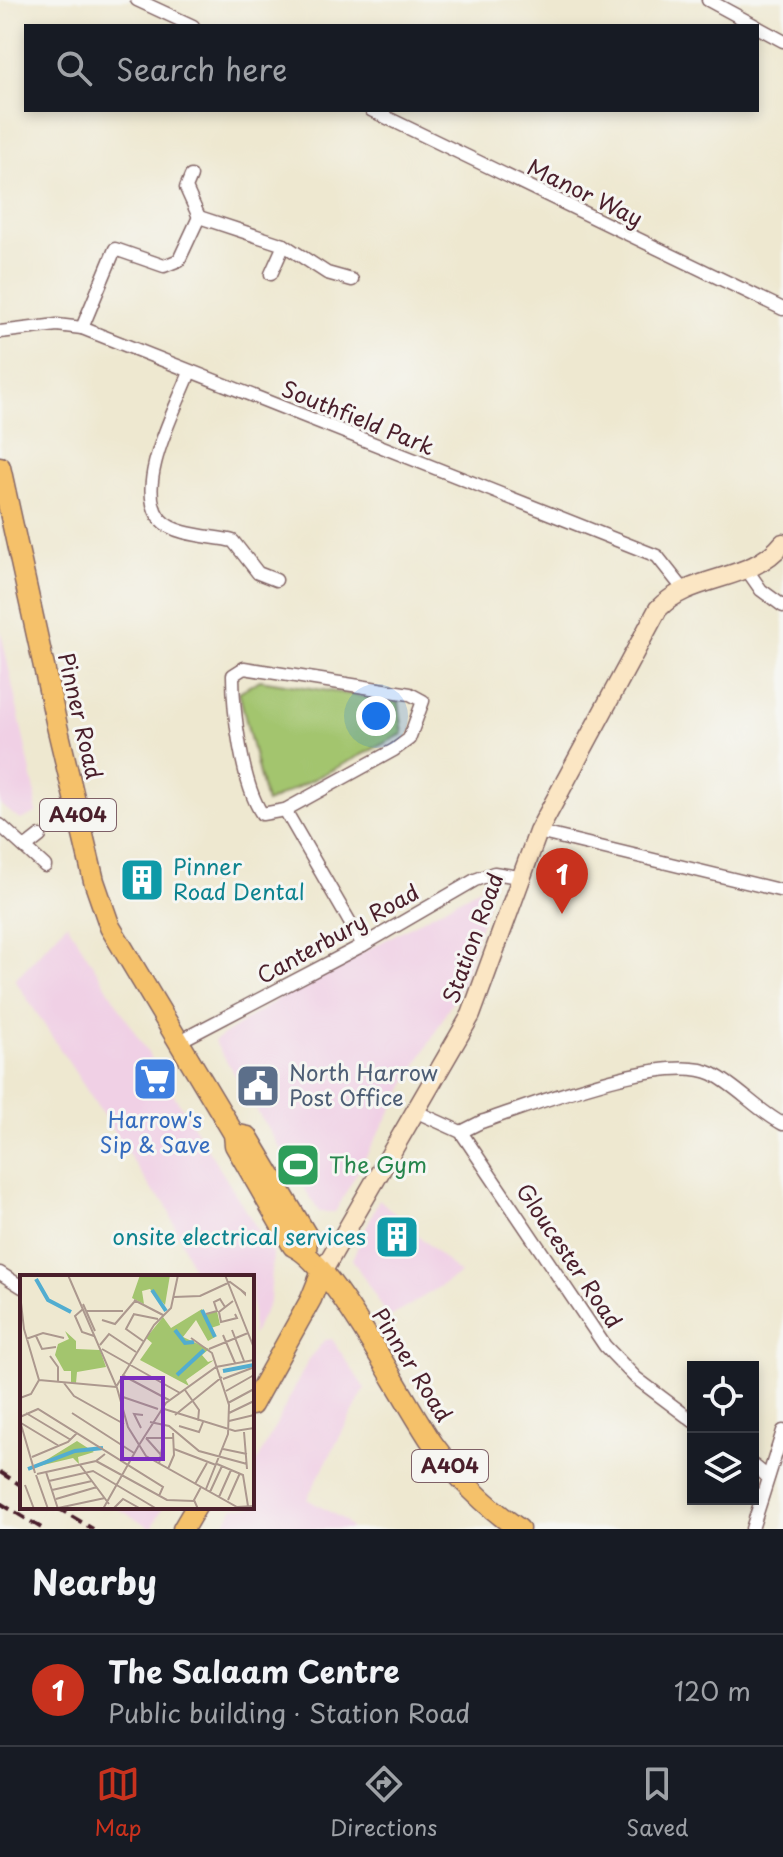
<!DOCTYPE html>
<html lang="en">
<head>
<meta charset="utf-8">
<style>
  body { margin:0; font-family:"Playpen Sans",sans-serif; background:#20242c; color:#f1f3f6 }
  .controls { position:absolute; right:24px; bottom:24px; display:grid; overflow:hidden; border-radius:0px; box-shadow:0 4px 12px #0003 }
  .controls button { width:72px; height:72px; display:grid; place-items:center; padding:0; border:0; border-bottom:2px solid #363941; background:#171b24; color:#f1f3f6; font:40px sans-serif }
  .you { position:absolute; left:376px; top:716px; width:28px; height:28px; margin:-20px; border:6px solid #fff; border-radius:50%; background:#1a73e8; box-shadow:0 0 0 12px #1a73e833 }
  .badge { display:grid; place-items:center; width:52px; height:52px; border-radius:50%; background:#c8321e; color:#fff; font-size:26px; font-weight:700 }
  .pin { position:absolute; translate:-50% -66px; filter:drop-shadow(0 2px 4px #0008) }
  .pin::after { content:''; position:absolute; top:42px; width:28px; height:24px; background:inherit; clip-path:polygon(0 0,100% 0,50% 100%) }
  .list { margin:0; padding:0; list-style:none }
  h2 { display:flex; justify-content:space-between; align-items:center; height:104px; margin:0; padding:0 32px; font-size:34px }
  h2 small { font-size:26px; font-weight:400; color:#9ea1a6 }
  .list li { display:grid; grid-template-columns:52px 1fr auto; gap:24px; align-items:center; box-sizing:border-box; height:112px; padding:0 32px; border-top:2px solid #363941 }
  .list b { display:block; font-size:30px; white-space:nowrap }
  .list p { margin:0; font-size:26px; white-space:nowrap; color:#9ea1a6 }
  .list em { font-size:26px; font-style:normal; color:#9ea1a6 }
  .icon { flex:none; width:44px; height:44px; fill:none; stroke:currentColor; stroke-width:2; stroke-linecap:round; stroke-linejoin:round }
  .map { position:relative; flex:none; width:783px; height:1529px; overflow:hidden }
  .search { position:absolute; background:#171b24; box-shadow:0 4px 12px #0003; left:24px; right:24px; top:24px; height:88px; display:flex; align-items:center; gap:20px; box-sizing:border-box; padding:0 28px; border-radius:0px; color:#9ea1a6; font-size:30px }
  .sheet { height:216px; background:#171b24 }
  nav { display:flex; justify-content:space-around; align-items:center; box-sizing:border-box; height:112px; border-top:2px solid #363941; background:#171b24; font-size:22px; color:#9ea1a6 }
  nav a { display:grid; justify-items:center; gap:4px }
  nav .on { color:#c8321e }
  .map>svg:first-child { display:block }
  .built { fill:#f0d0e5 }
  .green { fill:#a3c56e; stroke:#76724c; stroke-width:2 }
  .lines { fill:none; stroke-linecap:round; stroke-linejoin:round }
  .street-casing { stroke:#836565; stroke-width:15 }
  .secondary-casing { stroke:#836565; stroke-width:21 }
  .primary-casing { stroke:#836565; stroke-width:23 }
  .street { stroke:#fff; stroke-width:12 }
  .secondary { stroke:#fbe6c4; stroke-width:18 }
  .primary { stroke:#f5c16b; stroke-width:20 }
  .rail { stroke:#4a1f2b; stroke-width:4; stroke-dasharray:12 6; stroke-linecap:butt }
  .labels { text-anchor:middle; stroke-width:6; stroke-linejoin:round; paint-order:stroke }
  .shield { fill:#f6f6f2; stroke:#7e6067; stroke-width:2 }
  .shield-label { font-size:20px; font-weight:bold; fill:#4a1f2b }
  .street-label { font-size:22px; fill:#4a1f2b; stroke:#f6f6f2 }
  .culture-label { font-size:22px; fill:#0d838f; stroke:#f6f6f2; text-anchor:start }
  .service-label { font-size:22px; fill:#4e5e75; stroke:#f6f6f2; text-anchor:start }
  .shop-label { font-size:22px; fill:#366cbe; stroke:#f6f6f2 }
  .leisure-label { font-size:22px; fill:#27864d; stroke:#f6f6f2; text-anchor:start }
  .inset-river { fill:none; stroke:#52add0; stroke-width:4 }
  .inset-road { fill:none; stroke:#ac988e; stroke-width:2 }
  .view { fill:#7b2cbf; fill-opacity:0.15; stroke:#7b2cbf; stroke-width:4 }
  .inset-edge { fill:none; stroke:#4a1f2b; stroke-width:4 }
</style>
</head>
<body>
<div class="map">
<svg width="783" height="1529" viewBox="0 0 783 1529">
  <rect width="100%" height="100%" fill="#f6f6f2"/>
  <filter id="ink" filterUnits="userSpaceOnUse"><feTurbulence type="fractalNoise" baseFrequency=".0125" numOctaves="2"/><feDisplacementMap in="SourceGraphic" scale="16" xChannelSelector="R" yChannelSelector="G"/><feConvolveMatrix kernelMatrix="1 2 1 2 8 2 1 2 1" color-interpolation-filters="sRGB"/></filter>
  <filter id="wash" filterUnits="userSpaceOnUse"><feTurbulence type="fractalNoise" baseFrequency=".006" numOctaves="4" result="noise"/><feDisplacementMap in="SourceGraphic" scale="32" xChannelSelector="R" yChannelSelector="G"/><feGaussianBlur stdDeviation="1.8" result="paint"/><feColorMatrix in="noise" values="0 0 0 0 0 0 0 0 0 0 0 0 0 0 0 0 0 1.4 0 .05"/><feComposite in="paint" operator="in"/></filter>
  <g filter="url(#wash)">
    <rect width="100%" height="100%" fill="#eee8d0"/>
    <g class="built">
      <path d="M0,627L36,796V813L20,820L0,804Z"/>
      <path d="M483,886L488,902L462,984L335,1212H319L214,1041L278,999Z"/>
      <path d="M67,923L273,1254L270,1301L252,1336V1277H196L165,1202L153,1192L15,980Z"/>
      <path d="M379,1199L460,1274L389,1318L352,1259Z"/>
      <path d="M332,1339L365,1389L307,1499L344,1520L351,1529H221L234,1507H252V1472L310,1357L325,1340Z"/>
      <path d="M115,1507H163L152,1528Z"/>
    </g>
    <path class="green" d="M260,680L399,702L403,734L266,803L239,692Z"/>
  </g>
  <g filter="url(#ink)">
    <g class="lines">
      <g class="street-casing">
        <g id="street">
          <path d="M137,0L193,26"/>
          <path d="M708,0L756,26"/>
          <path d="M757,27L783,41"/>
          <path d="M371,110L783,309"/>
          <path d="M191,176L186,188L199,217"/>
          <path d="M271,274L284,245"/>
          <path d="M82,328L115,249L164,266L179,260L199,217L284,245L327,273L352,280"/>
          <path d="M0,332L57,325L82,328L657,556L684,590"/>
          <path d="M190,372C177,407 132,487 161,520C175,536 213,536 233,541L258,573L276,580"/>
          <path d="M747,570L761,590L783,606"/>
          <path d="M244,668L410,694L423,701L409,739L394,750L285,810L262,814C242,784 233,712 233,675Z"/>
          <path d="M285,810L363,945"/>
          <path d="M0,825L45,866"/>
          <path d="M538,832L783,891"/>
          <path d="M26,847L40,836"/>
          <path d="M178,1042L363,945L475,880L494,873L519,877"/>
          <path d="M417,1112L461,1132L605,1346L636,1378L693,1421"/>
          <path d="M461,1132L481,1122C531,1106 667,1051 713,1074C738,1087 758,1111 783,1124"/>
          <path d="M0,1273L22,1287"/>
          <path d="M753,1465L768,1477"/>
          <path d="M752,1529L783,1431"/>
        </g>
      </g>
      <g class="secondary-casing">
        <path id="secondary" d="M321,1274L471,1015L538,832L658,609C692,573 751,583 783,543"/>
      </g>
      <g class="primary-casing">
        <g id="primary">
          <path d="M0,467L57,726L94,881L110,927L234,1134L235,1145L293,1246C334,1264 403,1401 433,1444C457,1477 485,1506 519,1529"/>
          <path d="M234,1134L248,1137L307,1236L306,1252"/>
          <path d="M252,1405L311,1299L321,1274"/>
          <path d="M183,1529L196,1507"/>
        </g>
      </g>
      <use href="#street" class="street"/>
      <use href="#secondary" class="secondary"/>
      <use href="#primary" class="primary"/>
      <g class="rail">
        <path d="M0,1472L22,1486"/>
        <path d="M0,1503L43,1529"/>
        <path d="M56,1507L93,1529"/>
      </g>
    </g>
  </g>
  <defs>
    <g id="building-square" transform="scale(2.3)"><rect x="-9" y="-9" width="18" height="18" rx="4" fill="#0f9aa8" stroke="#f6f6f2"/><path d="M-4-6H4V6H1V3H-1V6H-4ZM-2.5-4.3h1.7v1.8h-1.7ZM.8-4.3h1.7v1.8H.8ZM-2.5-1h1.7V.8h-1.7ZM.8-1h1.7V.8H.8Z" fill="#fff"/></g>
    <g id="supermarket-square" transform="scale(2.3)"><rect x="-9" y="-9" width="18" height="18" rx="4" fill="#3f7fe0" stroke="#f6f6f2"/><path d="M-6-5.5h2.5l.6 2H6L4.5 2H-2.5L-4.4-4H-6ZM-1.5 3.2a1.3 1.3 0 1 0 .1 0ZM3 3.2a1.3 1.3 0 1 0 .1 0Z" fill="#fff"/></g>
    <g id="civic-square" transform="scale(2.3)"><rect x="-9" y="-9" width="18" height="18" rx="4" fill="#5c6f8a" stroke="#f6f6f2"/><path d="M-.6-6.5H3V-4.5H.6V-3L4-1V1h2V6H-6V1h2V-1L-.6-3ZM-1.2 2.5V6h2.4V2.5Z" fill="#fff"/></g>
    <g id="stadium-square" transform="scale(2.3)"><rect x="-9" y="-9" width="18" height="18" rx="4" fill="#2e9e5b" stroke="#f6f6f2"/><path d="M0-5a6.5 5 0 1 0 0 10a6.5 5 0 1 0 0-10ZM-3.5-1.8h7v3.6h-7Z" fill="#fff"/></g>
  </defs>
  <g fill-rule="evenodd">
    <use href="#building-square" x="142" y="880"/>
    <use href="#supermarket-square" x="155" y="1079"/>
    <use href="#civic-square" x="258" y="1086"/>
    <use href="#stadium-square" x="298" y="1165"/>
    <use href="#building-square" x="397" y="1237"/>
  </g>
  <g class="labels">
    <g class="shield">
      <rect x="40" y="799" width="76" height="32" rx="6"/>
      <rect x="412" y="1450" width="76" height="32" rx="6"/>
    </g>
    <g class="shield-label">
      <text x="78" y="822">A404</text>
      <text x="450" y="1473">A404</text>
    </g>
    <g class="street-label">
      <text transform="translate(585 193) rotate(26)" y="8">Manor Way</text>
      <text transform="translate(358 418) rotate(22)" y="8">Southfield Park</text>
      <text transform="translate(80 716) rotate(77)" y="8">Pinner Road</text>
      <text transform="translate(338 934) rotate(-29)" y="8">Canterbury Road</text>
      <text transform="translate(473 938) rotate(-70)" y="8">Station Road</text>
      <text transform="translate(569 1256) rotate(56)" y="8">Gloucester Road</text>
      <text transform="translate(412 1365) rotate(58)" y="8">Pinner Road</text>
    </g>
    <g class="culture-label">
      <text x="173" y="875">Pinner<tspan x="173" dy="25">Road Dental</tspan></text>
      <text x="366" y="1245" text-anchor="end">onsite electrical services</text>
    </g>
    <g class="service-label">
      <text x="289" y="1081">North Harrow<tspan x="289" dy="25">Post Office</tspan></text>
    </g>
    <g class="shop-label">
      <text x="155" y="1128">Harrow's<tspan x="155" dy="25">Sip &amp; Save</tspan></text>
    </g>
    <g class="leisure-label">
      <text x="329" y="1173">The Gym</text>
    </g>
  </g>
  <g transform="translate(20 1275)">
    <rect width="234" height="234" fill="#eee8d0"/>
    <path d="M120,0H150L145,30L130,14L122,16L124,29L112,23ZM182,34L185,40L197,36L200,50L191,53L195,62L188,66L176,45L163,62L189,74L182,80L188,87L194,85L166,105L169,111L120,85L132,68L126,63L143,42L151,53ZM45,56L56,66V74L80,75L86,92L57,97L56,108L51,107V96H44L35,80L38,69L49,64ZM57,166L74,177L58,182L59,189L53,183L15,192Z" fill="#a3c56e"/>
    <path class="inset-river" d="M16,4L28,25L51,37M132,15L146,36M182,35L195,62M155,55L165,68L174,67M203,96L234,90M157,100L184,75M8,194L55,176L83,173"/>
    <path class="inset-road" d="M48,0L97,113L108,152L126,181L217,232L234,231M205,0L234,73M208,8L210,7L225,18V19L221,15M0,19L4,54L19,105M154,22L180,21L208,8M114,25L143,40M213,26L199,37L201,47L217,43L215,39M63,29L75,56M63,34L55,41L62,57L74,61M67,36H103M113,39L138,44M114,39L106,54L123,66M186,39L197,36L194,27L200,24L205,32M82,45L95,49L115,26M212,55L224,86M203,60L215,88M16,61L22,74L36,72M171,63L192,78L209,130L208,159L186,214M6,64L23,58L44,63M80,70L89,59L116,77M82,74L160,118M189,74L228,58M30,81L38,92V108M102,100L149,125M203,104L232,93M19,105L96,112L134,50L151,33L158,0M44,108L54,121L104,149M165,115L179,135L178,146M206,116L234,100M100,121L138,134M0,123L11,119L19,105M208,128L234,114M141,133L215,156L234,153M6,138L51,165M52,138L114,178M209,138L234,126M155,140L202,102M0,142L18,134L143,212L139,221M0,146L15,198M209,146L234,140M130,147L149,151L179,176L227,189M1,148L39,171M159,151L179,157L183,147M121,153L114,139L123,140M224,157L227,194M126,163H153M126,163L142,181M119,170L146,128L196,92L234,85M154,174L196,190M203,174L227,179M12,182L48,167L57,158M76,186L147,225L174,226M139,189L144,163M197,189L223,200L228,231M60,190L89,229M148,194L154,180L153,158M26,197L38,234M17,199L76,186L85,179M16,200L28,234M29,206L73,196L137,234M175,209L187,188M5,210L14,234M32,215L72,206M190,217L202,191M199,222L211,195M36,224L77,212M208,225L220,198M38,233L85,223M83,234L119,170M93,234L103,224L121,234M178,234L174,225L181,212"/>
    <path class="view" d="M102,103H143V184H102Z"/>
    <rect width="234" height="234" class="inset-edge"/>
  </g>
</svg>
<div class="controls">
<button><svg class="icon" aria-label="locate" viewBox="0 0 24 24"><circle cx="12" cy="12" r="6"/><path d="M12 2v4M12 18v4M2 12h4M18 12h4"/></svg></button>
<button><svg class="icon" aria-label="layers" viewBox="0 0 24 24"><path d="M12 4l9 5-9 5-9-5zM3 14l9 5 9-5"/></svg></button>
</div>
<div class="you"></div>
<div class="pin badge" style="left:562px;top:914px">1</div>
<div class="search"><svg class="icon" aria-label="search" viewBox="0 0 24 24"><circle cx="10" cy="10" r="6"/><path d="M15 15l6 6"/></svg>Search here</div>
</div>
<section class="sheet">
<h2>Nearby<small></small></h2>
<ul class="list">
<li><span class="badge">1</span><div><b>The Salaam Centre</b><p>Public building · Station Road</p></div><em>120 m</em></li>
</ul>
</section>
<nav>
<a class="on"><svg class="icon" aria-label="map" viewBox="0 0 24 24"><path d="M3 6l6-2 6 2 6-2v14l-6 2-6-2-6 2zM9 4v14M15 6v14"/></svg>Map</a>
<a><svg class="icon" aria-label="directions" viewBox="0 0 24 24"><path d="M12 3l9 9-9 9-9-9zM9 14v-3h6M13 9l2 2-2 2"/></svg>Directions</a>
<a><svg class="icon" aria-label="saved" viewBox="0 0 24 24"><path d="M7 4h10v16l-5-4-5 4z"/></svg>Saved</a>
</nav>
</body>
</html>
